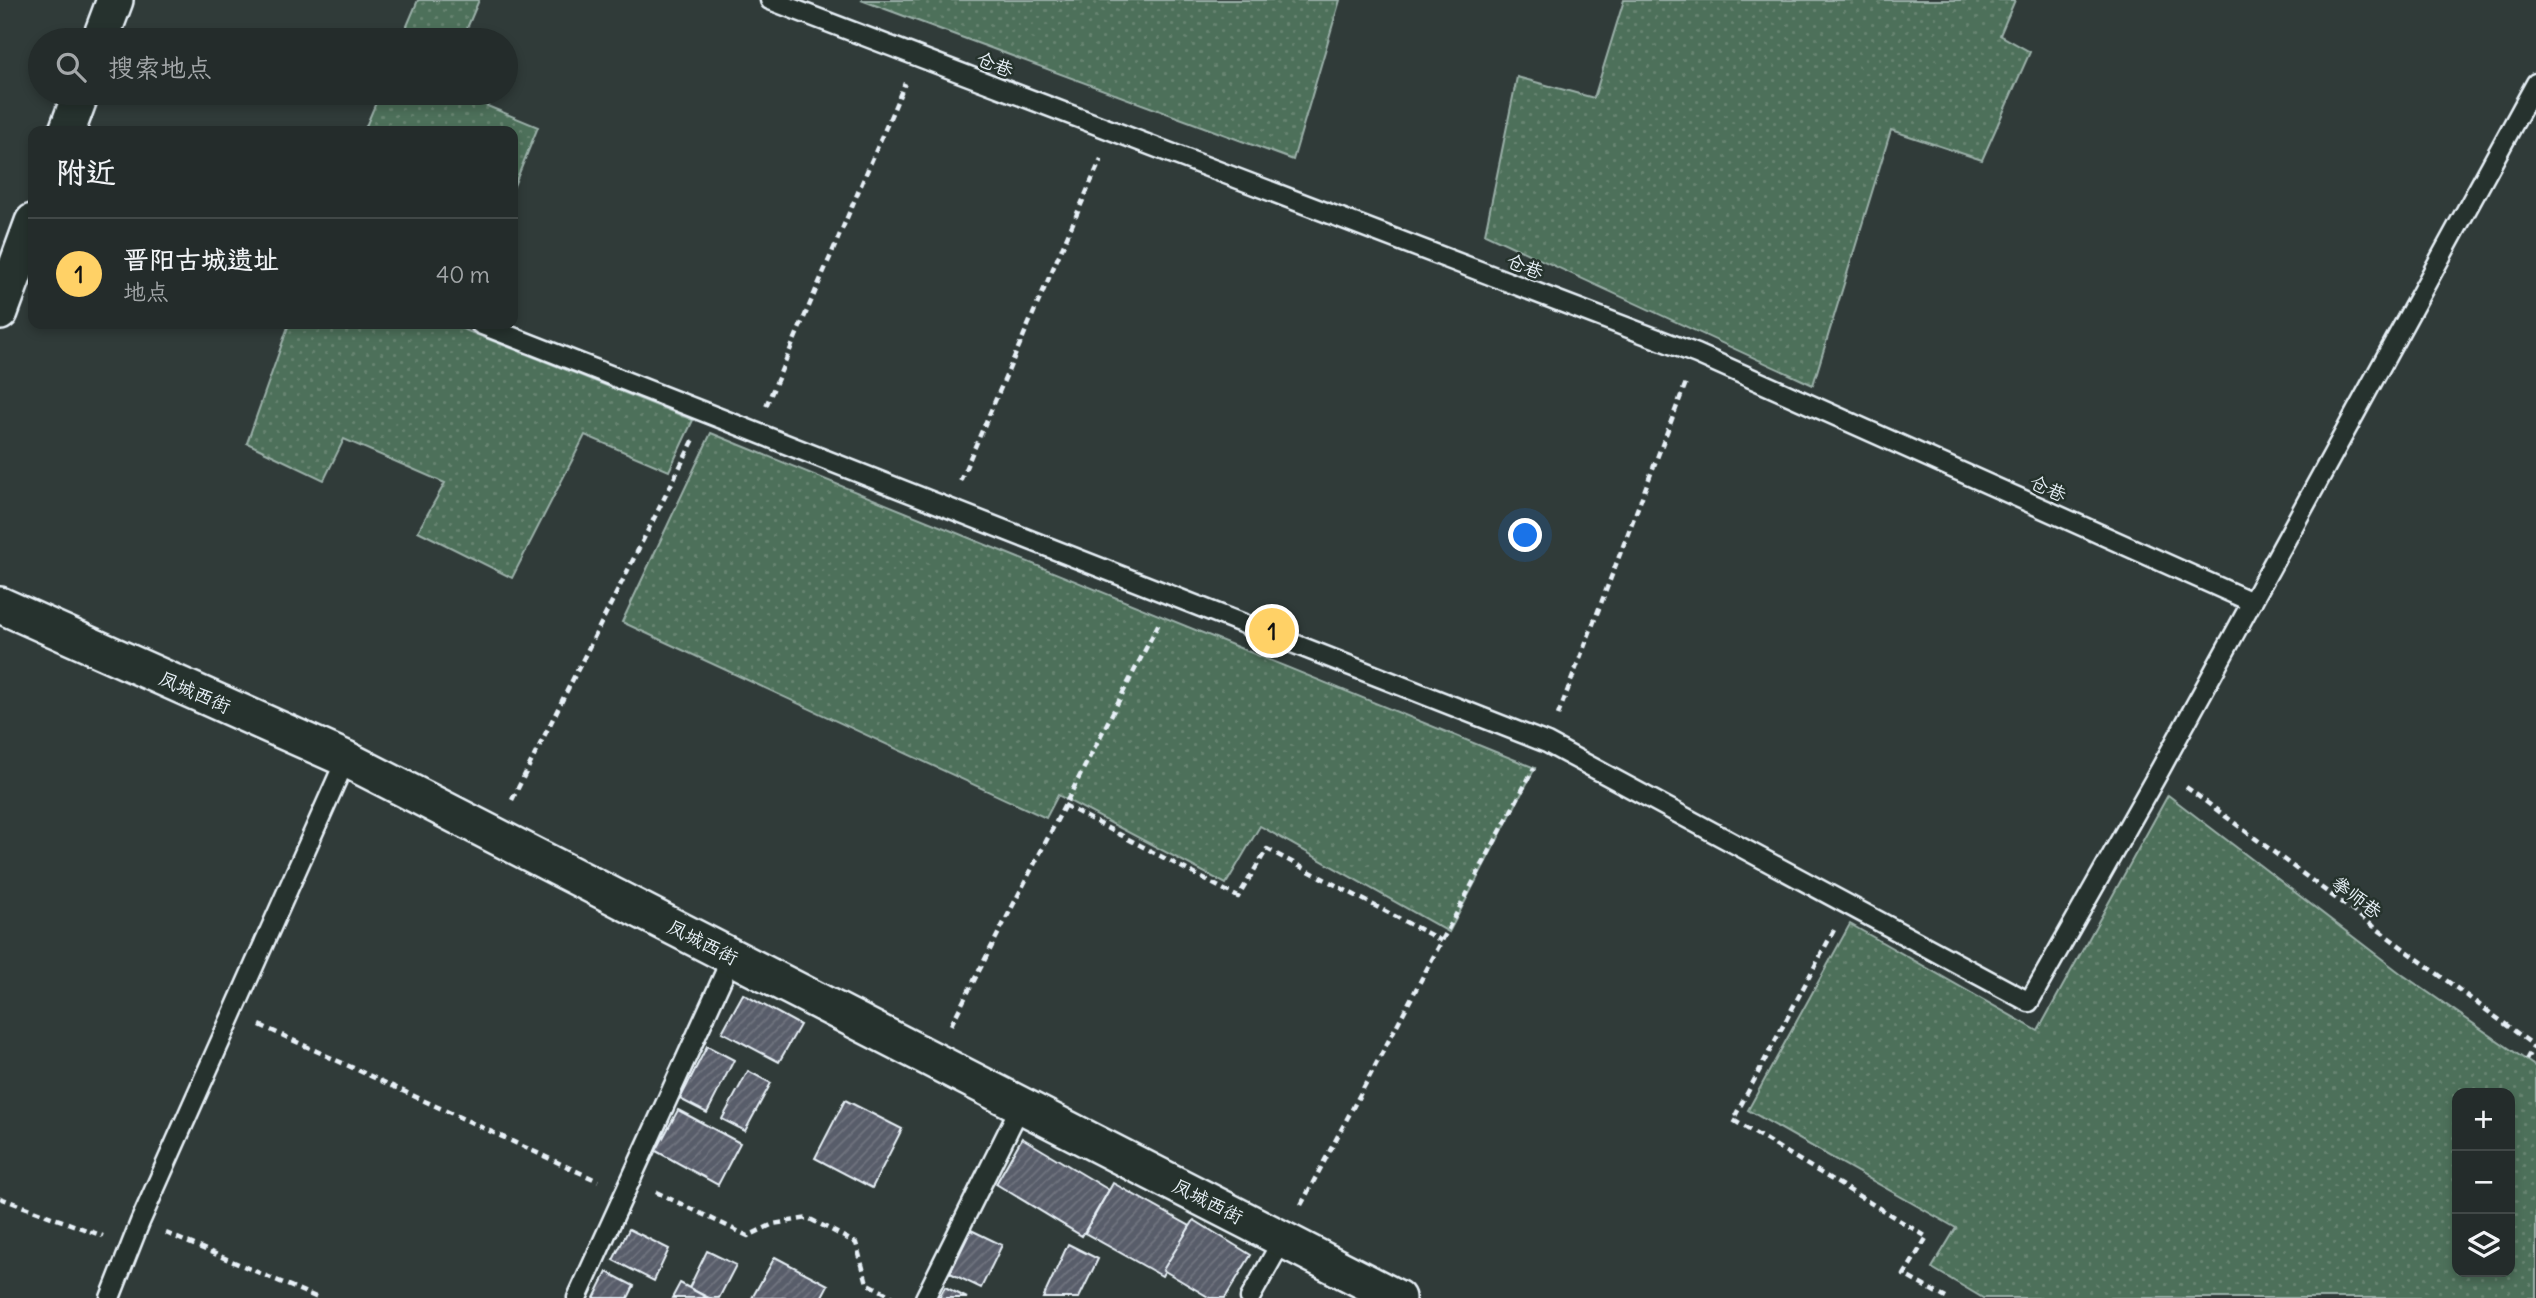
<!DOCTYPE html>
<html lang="zh">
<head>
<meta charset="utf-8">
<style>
  body { margin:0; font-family:Delius,"LXGW WenKai TC",sans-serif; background:#303837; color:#f1f3f6 }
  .controls { position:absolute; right:21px; bottom:21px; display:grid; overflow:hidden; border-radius:14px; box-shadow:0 4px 10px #0003 }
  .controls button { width:63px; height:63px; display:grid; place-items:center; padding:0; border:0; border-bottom:2px solid #414847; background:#242c2b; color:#f1f3f6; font:35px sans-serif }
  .you { position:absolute; left:1526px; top:536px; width:24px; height:24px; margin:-18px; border:5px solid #fff; border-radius:50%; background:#1a73e8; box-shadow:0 0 0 10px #1a73e833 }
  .badge { display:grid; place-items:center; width:46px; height:46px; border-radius:50%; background:#ffd166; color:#111; font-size:23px; font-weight:700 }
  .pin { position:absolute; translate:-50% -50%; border:4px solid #fff; box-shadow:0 2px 7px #0006 }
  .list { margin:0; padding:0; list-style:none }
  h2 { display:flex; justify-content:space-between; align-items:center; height:91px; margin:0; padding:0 28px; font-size:30px }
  h2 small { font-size:23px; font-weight:400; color:#a3a7a9 }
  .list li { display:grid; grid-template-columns:46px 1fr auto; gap:21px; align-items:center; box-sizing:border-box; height:112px; padding:0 28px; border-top:2px solid #414847 }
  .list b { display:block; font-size:26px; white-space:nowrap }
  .list p { margin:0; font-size:23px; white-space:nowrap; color:#a3a7a9 }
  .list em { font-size:23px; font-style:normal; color:#a3a7a9 }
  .icon { flex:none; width:38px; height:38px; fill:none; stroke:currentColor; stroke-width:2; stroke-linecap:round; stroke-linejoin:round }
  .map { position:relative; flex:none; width:2536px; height:1298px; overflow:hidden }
  .search { position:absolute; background:#242c2b; box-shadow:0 4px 10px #0003; left:28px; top:28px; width:490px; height:77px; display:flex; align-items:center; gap:18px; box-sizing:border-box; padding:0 24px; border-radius:38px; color:#a3a7a9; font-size:26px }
  .panel { position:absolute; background:#242c2b; box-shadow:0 4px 10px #0003; left:28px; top:126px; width:490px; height:203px; border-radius:14px }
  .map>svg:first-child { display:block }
  .garden { fill:url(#garden-dots); stroke:#9bb0a9; stroke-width:2; fill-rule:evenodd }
  .building { fill:url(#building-hatch); stroke:#e8f1f8; stroke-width:2 }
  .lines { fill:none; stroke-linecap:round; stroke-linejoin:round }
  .lane-casing { stroke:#e8f1f8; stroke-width:23 }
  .street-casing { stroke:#e8f1f8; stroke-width:40 }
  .path { stroke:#e8f1f8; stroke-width:4.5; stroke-dasharray:7 5; stroke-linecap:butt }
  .lane { stroke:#26332d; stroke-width:18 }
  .street { stroke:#26332d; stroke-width:35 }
  .labels { text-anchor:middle; stroke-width:5; stroke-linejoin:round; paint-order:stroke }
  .street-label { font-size:19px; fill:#e8f1f8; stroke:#26332d }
</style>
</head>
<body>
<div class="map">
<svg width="2536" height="1298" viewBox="0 0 2536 1298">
  <defs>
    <pattern id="garden-dots" width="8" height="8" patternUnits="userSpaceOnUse" patternTransform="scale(1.75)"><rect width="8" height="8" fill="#4e705a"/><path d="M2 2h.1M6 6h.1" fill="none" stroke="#688572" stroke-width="1.8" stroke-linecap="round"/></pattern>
    <pattern id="building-hatch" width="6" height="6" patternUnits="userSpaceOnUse" patternTransform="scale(1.75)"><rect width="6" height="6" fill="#595d6a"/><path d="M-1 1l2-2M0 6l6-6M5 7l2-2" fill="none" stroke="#717580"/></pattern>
  </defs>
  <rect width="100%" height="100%" fill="#303b39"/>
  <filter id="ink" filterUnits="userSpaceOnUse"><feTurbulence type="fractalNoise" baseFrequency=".0143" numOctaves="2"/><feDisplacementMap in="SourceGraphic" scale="14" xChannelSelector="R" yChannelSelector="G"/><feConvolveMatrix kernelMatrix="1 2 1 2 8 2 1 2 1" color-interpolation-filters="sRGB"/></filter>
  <g filter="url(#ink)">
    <g class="garden">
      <path d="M418,0H479L462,40H401Z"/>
      <path d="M861,0H1340L1293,160Z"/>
      <path d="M1624,0H2015L2000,35L2030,52L1982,160L1891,130L1813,385L1485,234L1517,77L1594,98Z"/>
      <path d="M380,93H456L538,127L513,188V131H364Z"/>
      <path d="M289,324H450L693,420L669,471L585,435L512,578L418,531L445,483L344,439L324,480L247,443Z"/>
      <path d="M711,433L1535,768L1449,932L1260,826L1226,884L1058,795L1046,818L622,622Z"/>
      <path d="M2168,795L2403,975L2536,1067V1298H1983L1932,1268L1956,1228L1748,1110L1850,924L2038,1031ZM2457,1093H2510V1272H2457Z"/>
    </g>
    <g class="building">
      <path d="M743,994L800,1025L779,1062L722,1032Z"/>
      <path d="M707,1046L734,1060L707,1113L680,1099Z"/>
      <path d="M748,1071L771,1083L745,1131L722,1119Z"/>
      <path d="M845,1100L902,1129L872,1188L815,1158Z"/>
      <path d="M678,1110L740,1143L718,1185L656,1151Z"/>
      <path d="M1022,1138L1109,1190L1082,1236L996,1184Z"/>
      <path d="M1113,1183L1190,1226L1162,1276L1085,1233Z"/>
      <path d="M1194,1220L1251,1255L1225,1298H1210L1163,1270Z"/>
      <path d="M629,1229L669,1249L654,1281L613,1260Z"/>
      <path d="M971,1230L1002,1245L981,1288L950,1273Z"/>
      <path d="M1068,1244L1098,1259L1079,1298H1043Z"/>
      <path d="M707,1251L736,1265L719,1298H709L689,1288Z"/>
      <path d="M775,1257L828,1285L821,1298H752Z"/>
      <path d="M607,1272L634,1286L628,1298H594Z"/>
      <path d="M680,1283L708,1298H672Z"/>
      <path d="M945,1287L967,1298H939Z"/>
    </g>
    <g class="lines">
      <g class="lane-casing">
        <g id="lane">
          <path d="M770,0L1697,354L2252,602"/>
          <path d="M480,324L1547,743L2029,1002L2161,768L2536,83"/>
          <path d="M110,1298L140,1222L346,759"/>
          <path d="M577,1298L732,957"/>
          <path d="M925,1298L1021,1105"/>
          <path d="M1250,1298L1283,1239"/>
        </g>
      </g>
      <g class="street-casing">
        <g id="street">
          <path d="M100,40L115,0"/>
          <path d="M67,131L81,93"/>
          <path d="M0,312L33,222"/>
          <path d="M0,605L346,759L1397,1298"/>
        </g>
      </g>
      <g class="path">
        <path d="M766,406L905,83"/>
        <path d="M960,481L1101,159"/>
        <path d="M1558,715L1687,380"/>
        <path d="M2186,787L2536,1047"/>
        <path d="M512,800L694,439"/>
        <path d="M1064,805L1238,897L1267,849L1442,941"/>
        <path d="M1834,930L1733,1120L1927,1237L1904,1275L1946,1298"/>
        <path d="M260,1025L598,1181"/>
        <path d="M951,1025L1159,623"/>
        <path d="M2526,1060L2534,1046"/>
        <path d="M656,1192L748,1236L773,1224L808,1218L856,1243L867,1283L895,1298"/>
        <path d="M0,1198L103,1236"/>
        <path d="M1301,1205L1534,768"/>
        <path d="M166,1233L318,1298"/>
      </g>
      <use href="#lane" class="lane"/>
      <use href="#street" class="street"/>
    </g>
  </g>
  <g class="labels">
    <g class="street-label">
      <text transform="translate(995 64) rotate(21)" y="7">仓巷</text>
      <text transform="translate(1525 266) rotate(21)" y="7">仓巷</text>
      <text transform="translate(2048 488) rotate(24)" y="7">仓巷</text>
      <text transform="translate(195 692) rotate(24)" y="7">凤城西街</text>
      <text transform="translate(2357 897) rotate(37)" y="7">拳师巷</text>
      <text transform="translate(703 942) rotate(27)" y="7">凤城西街</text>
      <text transform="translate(1208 1201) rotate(27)" y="7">凤城西街</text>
    </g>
  </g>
</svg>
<div class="controls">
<button>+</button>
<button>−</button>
<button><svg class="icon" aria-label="layers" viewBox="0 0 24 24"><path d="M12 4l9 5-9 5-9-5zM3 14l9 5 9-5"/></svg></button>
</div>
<div class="you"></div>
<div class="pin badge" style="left:1272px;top:631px">1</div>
<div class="search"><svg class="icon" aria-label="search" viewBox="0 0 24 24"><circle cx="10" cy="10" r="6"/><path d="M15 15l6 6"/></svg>搜索地点</div>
<section class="panel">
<h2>附近<small></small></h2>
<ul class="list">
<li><span class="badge">1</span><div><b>晋阳古城遗址</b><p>地点</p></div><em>40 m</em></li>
</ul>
</section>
</div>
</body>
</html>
